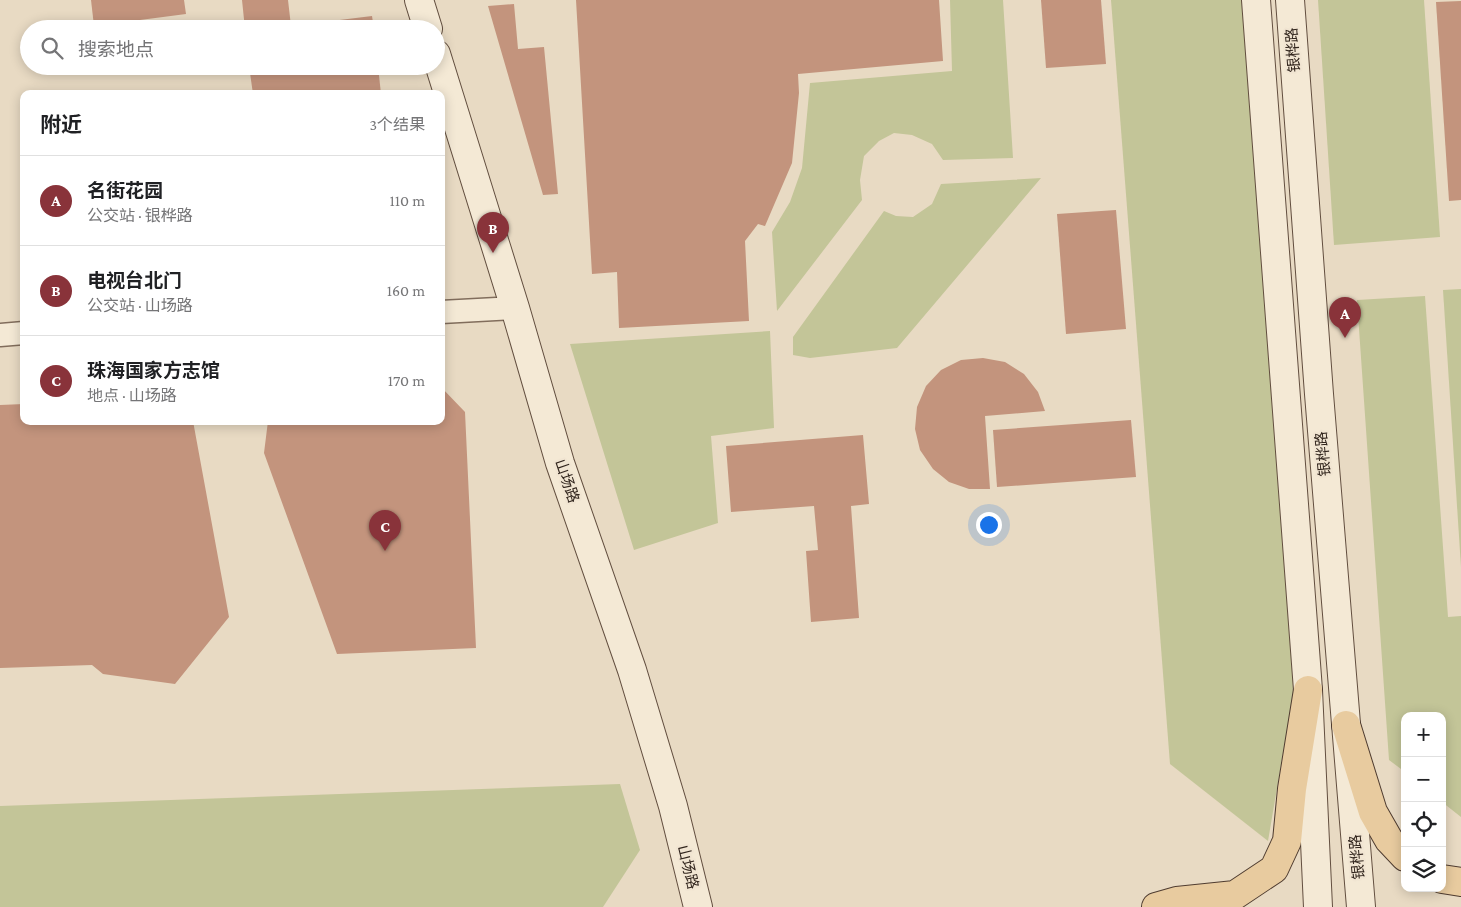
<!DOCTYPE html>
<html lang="zh">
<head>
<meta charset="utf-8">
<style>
  body { margin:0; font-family:"Crimson Pro","Noto Sans SC",serif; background:#f6f6f6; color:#202124 }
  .controls { position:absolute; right:15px; bottom:15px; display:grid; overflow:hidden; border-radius:10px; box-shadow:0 2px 12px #0003 }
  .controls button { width:45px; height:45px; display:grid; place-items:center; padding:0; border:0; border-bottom:1px solid #e0e0e0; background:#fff; color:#202124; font:25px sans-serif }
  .you { position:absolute; left:988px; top:524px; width:18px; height:18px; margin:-12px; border:4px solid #fff; border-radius:50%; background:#1a73e8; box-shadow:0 0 0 8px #1a73e833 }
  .badge { display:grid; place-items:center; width:32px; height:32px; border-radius:50%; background:#89333a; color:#fff; font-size:16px; font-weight:700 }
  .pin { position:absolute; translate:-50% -41px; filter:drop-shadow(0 1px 2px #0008) }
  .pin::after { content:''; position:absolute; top:26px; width:18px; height:15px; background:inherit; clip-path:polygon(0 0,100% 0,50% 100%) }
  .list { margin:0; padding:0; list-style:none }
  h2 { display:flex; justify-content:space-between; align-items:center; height:65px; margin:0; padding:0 20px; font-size:21px }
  h2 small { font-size:16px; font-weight:400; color:#757577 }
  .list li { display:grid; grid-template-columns:32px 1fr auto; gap:15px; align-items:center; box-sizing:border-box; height:90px; padding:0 20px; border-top:1px solid #e0e0e0 }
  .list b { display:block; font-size:19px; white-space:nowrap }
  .list p { margin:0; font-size:16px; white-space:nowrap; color:#757577 }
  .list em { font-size:16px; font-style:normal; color:#757577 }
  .icon { flex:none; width:28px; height:28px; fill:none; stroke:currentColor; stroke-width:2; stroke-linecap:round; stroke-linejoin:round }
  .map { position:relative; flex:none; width:1461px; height:907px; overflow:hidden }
  .search { position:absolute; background:#fff; box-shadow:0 2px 12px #0003; left:20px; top:20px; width:425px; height:55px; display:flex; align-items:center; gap:12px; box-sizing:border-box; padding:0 18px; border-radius:28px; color:#757577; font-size:19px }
  .panel { position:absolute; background:#fff; box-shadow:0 2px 12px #0003; left:20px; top:90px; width:425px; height:335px; border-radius:10px }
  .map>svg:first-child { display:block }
  .green { fill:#c3c598 }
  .building { fill:#c3947d }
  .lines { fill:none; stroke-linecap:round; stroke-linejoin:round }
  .street-casing { stroke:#816d5c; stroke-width:25 }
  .secondary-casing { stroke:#624e3f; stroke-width:30 }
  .primary-casing { stroke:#4f3c30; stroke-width:30 }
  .street { stroke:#f4e9d5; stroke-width:22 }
  .secondary { stroke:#f4e9d5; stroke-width:28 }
  .primary { stroke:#e8cb9f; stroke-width:28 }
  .labels { text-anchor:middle; stroke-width:4.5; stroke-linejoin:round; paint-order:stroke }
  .street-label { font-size:15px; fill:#32261e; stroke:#f1e5d2 }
</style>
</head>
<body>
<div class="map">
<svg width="1461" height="907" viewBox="0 0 1461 907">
  <rect width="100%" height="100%" fill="#e8dac3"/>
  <g class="green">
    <path d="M950,0H1003L1013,158L943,160L932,144L912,135L894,133L879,141L864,156L860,180L862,200L777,311L772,232L790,202L802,168L810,83L952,71Z"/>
    <path d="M1111,0H1242L1294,689L1268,841L1170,764Z"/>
    <path d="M1318,0H1424L1440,237L1334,245Z"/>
    <path d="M1041,178L897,348L810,358L793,355V337L884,211L896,216L913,217L932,204L941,184Z"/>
    <path d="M1461,289V567L1443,290Z"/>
    <path d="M1425,296L1448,617L1461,616V817L1442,802V716H1405V772L1389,760L1357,300Z"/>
    <path d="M770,331L774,428L711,436L718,523L634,550L570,344Z"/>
    <path d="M620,784L640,850L603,907H0V806Z"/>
  </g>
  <g class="building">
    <path d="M91,0H184L186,14L94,26Z"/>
    <path d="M242,0H288L291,26L372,16L374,29H245Z"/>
    <path d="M576,0H939L943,61L798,74L799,93L792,163L765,226L758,224L745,241L749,321L619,328L617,272L592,274Z"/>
    <path d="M1041,0H1101L1106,64L1046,68Z"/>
    <path d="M1461,1V200L1449,201L1436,2Z"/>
    <path d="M514,4L518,49L544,47L558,194L543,195L488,6Z"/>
    <path d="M249,66H378L381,94H253Z"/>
    <path d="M1116,210L1126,329L1066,334L1057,214Z"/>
    <path d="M983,358L1005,362L1024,374L1038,392L1045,411L985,416L990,489H969L949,482L933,469L920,450L915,429L917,407L926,386L941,370L961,360Z"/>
    <path d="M441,387L465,412L476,648L337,654L264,453L268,421H441Z"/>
    <path d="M24,404V421H193L229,617L175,684L103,674L92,665L0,668V405Z"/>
    <path d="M1131,420L1136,477L997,487L993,430Z"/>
    <path d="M863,435L869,504L851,506L859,618L811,622L806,551L818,550L814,506L731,512L726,446Z"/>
  </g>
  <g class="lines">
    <g class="street-casing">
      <g id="street">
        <path d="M441,312L515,308"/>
        <path d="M0,335L24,333"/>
      </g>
    </g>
    <g class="secondary-casing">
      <g id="secondary">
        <path d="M419,0L428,29"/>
        <path d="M1256,0L1308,690L1318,907"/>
        <path d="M1290,0L1319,394L1361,907"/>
        <path d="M436,54L515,308L560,463L632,670L673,806L698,907"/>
      </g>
    </g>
    <g class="primary-casing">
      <g id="primary">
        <path d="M1346,725L1373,812L1389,840L1405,857"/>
        <path d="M1442,879L1461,882"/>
        <path d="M1156,907L1177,901L1235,895L1274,869L1287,841L1292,789L1308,690"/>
      </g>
    </g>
    <use href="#street" class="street"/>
    <use href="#secondary" class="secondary"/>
    <use href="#primary" class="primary"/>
  </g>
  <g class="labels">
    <g class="street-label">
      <text transform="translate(1293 50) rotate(-94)" y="5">银桦路</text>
      <text transform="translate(1323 454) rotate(-95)" y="5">银桦路</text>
      <text transform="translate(567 481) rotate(71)" y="5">山场路</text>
      <text transform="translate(1357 857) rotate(-95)" y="5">银桦路</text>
      <text transform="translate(688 867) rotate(76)" y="5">山场路</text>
    </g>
  </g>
</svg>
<div class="controls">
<button>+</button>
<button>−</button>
<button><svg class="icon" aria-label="locate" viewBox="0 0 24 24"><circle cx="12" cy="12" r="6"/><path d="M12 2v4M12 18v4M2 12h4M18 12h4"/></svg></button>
<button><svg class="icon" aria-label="layers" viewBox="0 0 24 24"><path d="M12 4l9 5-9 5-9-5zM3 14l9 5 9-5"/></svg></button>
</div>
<div class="you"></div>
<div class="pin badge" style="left:1345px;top:338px">A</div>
<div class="pin badge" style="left:493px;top:253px">B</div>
<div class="pin badge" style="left:385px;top:551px">C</div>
<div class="search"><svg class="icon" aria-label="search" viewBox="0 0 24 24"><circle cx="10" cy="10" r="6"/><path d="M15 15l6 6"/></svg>搜索地点</div>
<section class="panel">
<h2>附近<small>3个结果</small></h2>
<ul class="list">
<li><span class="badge">A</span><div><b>名街花园</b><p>公交站 · 银桦路</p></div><em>110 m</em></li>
<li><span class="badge">B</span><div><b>电视台北门</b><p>公交站 · 山场路</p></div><em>160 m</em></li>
<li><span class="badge">C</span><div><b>珠海国家方志馆</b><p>地点 · 山场路</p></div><em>170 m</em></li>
</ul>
</section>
</div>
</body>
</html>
